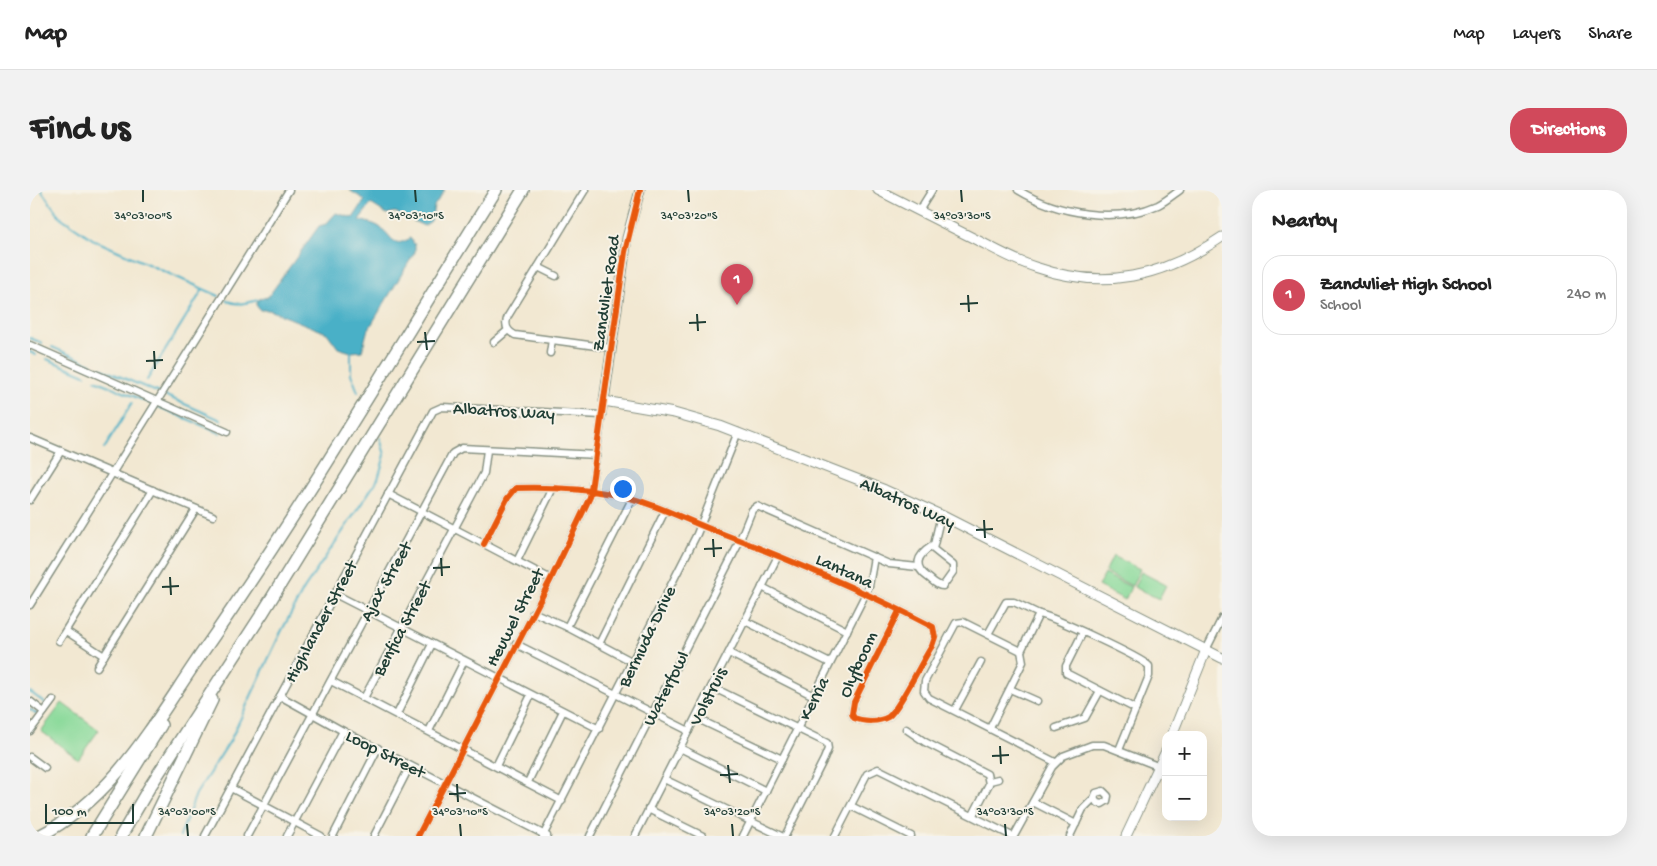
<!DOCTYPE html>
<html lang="en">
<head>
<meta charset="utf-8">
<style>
  body { margin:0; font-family:"Gochi Hand",sans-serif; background:#f2f2f2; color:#222 }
  .controls { position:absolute; right:15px; bottom:15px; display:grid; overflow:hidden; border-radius:10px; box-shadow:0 5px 20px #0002 }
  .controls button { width:45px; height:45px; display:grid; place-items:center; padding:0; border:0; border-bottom:1px solid #e0e0e0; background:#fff; color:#222; font:25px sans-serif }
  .scale { position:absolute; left:15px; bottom:12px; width:89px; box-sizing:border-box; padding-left:5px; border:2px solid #1f3d34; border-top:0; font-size:14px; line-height:18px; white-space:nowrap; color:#1f3d34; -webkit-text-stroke:4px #f7f3e8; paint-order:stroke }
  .you { position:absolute; left:592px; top:298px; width:18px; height:18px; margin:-12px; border:4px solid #fff; border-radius:50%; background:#1a73e8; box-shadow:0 0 0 8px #1a73e833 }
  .badge { display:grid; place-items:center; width:32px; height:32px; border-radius:50%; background:#d1495b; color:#fff; font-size:16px; font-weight:700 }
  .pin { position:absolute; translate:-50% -41px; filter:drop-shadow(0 1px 2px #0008) }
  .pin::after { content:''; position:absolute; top:26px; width:18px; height:15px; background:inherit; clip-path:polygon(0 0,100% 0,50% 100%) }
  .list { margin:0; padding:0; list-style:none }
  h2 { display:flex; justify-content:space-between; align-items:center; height:65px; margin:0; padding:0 20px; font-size:21px }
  h2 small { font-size:16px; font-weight:400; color:#767676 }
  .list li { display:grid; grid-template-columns:32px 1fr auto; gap:15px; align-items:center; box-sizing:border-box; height:80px; margin:0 10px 10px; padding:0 10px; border:1px solid #e0e0e0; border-radius:20px }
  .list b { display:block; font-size:19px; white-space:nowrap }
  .list p { margin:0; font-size:16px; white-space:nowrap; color:#767676 }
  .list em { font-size:16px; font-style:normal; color:#767676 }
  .map { position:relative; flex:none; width:1192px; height:646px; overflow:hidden; border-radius:20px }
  header { display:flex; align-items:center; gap:30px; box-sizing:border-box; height:70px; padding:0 25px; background:#fff; border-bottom:1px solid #e0e0e0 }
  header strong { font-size:24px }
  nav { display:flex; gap:28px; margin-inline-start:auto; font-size:18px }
  .intro { display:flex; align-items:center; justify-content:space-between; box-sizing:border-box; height:120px; padding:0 30px }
  h1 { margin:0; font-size:35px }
  .button { padding:12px 22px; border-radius:20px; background:#d1495b; color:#fff; font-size:18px; font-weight:700 }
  main { display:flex; gap:30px; padding:0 30px }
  aside { flex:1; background:#fff; border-radius:20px; box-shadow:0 5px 20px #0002 }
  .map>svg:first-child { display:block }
  .green { fill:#88d999; stroke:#548b66 }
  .water { fill:#48b0c7; stroke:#34767e }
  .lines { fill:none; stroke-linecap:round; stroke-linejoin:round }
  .stream { stroke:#48b0c7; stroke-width:2 }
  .street-casing { stroke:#889283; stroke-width:9 }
  .secondary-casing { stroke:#889283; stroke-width:11 }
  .highway-casing { stroke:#889283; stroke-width:14 }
  .street { stroke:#fff; stroke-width:6 }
  .secondary { stroke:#fff; stroke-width:9 }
  .highway { stroke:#fff; stroke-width:11 }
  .cycleway-casing { stroke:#f7f3e8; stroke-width:9 }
  .cycleway { stroke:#e8590c; stroke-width:6 }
  .ticks { fill:none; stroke:#1f3d34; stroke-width:2 }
  .labels { text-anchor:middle; stroke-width:4; stroke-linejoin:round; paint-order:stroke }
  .street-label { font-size:18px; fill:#1f3d34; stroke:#f7f3e8 }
  .ticks-label { font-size:12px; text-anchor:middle; fill:#1f3d34; stroke:#f7f3e8; stroke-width:4; stroke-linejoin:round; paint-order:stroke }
</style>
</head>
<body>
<header>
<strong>Map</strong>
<nav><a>Map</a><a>Layers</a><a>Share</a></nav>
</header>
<div class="intro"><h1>Find us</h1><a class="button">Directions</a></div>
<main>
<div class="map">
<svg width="1192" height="646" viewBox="0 0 1192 646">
  <rect width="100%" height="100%" fill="#f7f3e8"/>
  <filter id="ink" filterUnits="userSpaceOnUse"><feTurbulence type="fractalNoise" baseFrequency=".02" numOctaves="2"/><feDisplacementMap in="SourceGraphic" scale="10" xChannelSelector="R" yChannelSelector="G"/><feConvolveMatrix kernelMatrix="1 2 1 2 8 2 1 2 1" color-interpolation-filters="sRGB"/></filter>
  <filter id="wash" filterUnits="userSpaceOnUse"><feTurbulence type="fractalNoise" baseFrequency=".0096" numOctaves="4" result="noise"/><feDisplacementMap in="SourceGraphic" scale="20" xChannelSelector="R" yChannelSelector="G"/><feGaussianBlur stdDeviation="1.12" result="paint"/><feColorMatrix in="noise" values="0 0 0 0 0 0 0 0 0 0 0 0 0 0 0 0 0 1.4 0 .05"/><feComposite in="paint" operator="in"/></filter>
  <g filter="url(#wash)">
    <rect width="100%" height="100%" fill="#f2e8d2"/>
    <g class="green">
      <path d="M1083,366L1110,379L1102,396L1075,382Z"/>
      <path d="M1111,382L1136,395L1129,409L1104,397Z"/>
      <path d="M1074,384L1101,397L1095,410L1068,396Z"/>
      <path d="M32,513L69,540L48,569L11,541Z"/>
    </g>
    <path class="water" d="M319,0H415L404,16L401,31L394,36L365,22L357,24L341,14L329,30C335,32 343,33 348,36C363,45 362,60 380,48L385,55V62L337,142L332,161L321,162L308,158L297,143L239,120H230L226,115L229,109L238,107L289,36L296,34L306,23L323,28L335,10Z"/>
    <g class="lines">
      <g class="stream">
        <path d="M11,0L30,27L64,50L189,106"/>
        <path d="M196,110C207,116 217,113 228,110"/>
        <path d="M0,148L12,153"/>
        <path d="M22,157L61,174"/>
        <path d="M0,162L6,165"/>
        <path d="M321,162V184L328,202"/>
        <path d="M17,169L55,185"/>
        <path d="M70,178L129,203"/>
        <path d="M65,190L122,214"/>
        <path d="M117,190L173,99"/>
        <path d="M134,205L191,230"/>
        <path d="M127,216L190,243"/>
        <path d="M74,259L102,213"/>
        <path d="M0,502L15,513"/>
        <path d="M0,519L7,524"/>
        <path d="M150,646L166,604L200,551L251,442L274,399L348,289L355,265L350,248"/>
      </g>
    </g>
  </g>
  <g filter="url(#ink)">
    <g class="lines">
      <g class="street-casing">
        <g id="street">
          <path d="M555,0L478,126C474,135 477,141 485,145L581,158"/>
          <path d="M988,0C1027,24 1085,34 1128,15C1136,11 1143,5 1150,0"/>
          <path d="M889,21L902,0"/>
          <path d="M508,77L526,86"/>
          <path d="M464,152L478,140"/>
          <path d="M0,155L197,242"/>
          <path d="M520,163L522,150"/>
          <path d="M0,248L183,326"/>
          <path d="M358,304L521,389"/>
          <path d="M0,310L31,261"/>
          <path d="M454,354L477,309L486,298C519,297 555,299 588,305C620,312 650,327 680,339C756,368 831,399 903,437L905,447L902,456C893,469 868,521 858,527C849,532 834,532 824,528L822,524L824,512L869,421"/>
          <path d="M902,356C886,366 883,377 899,388C904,392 907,396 913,396L923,382V375L903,359L911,325"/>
          <path d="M487,371L522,300"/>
          <path d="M732,397L817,441"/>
          <path d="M305,404L569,539"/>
          <path d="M0,415L259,0"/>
          <path d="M503,422L537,437L603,472"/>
          <path d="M715,431L800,473"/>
          <path d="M537,437L602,309"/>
          <path d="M36,441L74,466"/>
          <path d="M1053,442L1036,476V483L1106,519"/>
          <path d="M958,444L976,412H984L1009,424"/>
          <path d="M29,451L123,300"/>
          <path d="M486,454L659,541"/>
          <path d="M569,454L635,321"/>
          <path d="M1176,460L1192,428"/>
          <path d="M991,461L933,432L926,433L895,491L894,501L899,508L1025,572"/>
          <path d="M699,463L784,506"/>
          <path d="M67,477L166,319"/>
          <path d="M301,491L532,611"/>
          <path d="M682,497L797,553L798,559L794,569L755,646"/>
          <path d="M980,499L1007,511"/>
          <path d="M250,506L313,541L517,646"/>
          <path d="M334,508L454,283L457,260"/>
          <path d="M0,511L14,522"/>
          <path d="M925,520L951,472"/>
          <path d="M367,524L402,454"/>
          <path d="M666,528L752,569"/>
          <path d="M960,538L993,472L991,461L1009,424C1024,427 1110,467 1119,476V486L1089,560"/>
          <path d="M1026,538L1055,528L1070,501"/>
          <path d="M876,539L895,552L957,584L959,594L943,625"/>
          <path d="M0,541L23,510"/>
          <path d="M399,541L434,471"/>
          <path d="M650,558L736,601"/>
          <path d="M0,567L15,578"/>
          <path d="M466,576L501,505"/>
          <path d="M634,589L751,646"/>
          <path d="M960,591L968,589"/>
          <path d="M498,592L533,521"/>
          <path d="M201,598L291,646"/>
          <path d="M1003,612L1046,634"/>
          <path d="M821,616L881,646"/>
          <path d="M618,619L673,646"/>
          <path d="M175,646L403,221L412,217L572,225"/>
          <path d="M217,646L423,263L432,258L567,265"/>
          <path d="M257,646L313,541"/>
          <path d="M303,646L348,558"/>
          <path d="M344,646L380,576"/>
          <path d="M388,646L521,389L560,307L574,211"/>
          <path d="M513,646L667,344L708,242"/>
          <path d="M560,646L707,357L722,320L727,316L859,374L888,377"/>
          <path d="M605,646L748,366"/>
          <path d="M713,646L835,405L839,396L844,367"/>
          <path d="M805,646L837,584L848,579L982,646"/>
          <path d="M984,646L1022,577L1033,566L1062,555H1074L1130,577"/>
          <path d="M1040,646L1053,619L1064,608L1066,603L1073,601L1078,606L1077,611L1072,614L1067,613L1064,608"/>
        </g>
      </g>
      <g class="secondary-casing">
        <g id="secondary">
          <path d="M610,0L597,48L574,211L644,223L690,236L855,300L911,325L1192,468"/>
          <path d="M848,0C879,16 911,32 943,48C963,58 983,70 1005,77C1074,101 1133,87 1192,47"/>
          <path d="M1142,545L1176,460"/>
          <path d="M1096,646L1136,561"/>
        </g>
      </g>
      <g class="highway-casing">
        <g id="highway">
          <path d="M9,646C85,608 125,531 172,463C276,313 369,155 466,0"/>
          <path d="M62,646L131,535"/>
          <path d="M91,646L119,598L232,424L493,0"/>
          <path d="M116,646L182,510"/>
        </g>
      </g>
      <use href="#street" class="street"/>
      <use href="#secondary" class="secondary"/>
      <use href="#highway" class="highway"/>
      <g class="cycleway-casing">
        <g id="cycleway">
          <path d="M454,354L477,309L486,298C519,297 555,299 588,305C620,312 650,327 680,339C756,368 831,399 903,437L905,447L902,456C893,469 868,521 858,527C849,532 834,532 824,528L822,524L824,512L869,421"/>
          <path d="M388,646L521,389L560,307L595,62L610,0"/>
        </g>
      </g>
      <use href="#cycleway" class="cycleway"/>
    </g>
  </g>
  <path class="ticks" d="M113,0V12M385,0L386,12M658,0L659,12M931,0L932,12M938,105L939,122M930,114L948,113M667,124L668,141M659,133L676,132M395,142L397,160M387,152L405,151M124,161L125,179M116,171L133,170M954,330L955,348M946,340L963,339M683,349L684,367M674,359L692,358M411,368L412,386M403,378L420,377M140,387L141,405M132,397L149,396M970,556L971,574M962,566L979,565M698,575L700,593M690,585L708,584M427,594L428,612M419,604L436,603M157,634L158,646M430,634L431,646M702,634L703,646M975,634L976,646"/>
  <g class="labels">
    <g class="street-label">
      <text transform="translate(575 103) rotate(-82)" y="6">Zandvliet Road</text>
      <text transform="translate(474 220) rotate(3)" y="6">Albatros Way</text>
      <text transform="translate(878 312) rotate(24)" y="6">Albatros Way</text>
      <text transform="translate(815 380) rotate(25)" y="6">Lantana</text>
      <text transform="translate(355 391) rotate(-61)" y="6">Ajax Street</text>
      <text transform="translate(484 427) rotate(-63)" y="6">Heuwel Street</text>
      <text transform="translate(290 431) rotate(-62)" y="6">Highlander Street</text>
      <text transform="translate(371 438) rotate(-62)" y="6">Benfica Street</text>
      <text transform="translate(616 446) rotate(-64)" y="6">Bermuda Drive</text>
      <text transform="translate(827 474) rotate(-66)" y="6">Olyfboom</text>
      <text transform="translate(635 498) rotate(-63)" y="6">Waterfowl</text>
      <text transform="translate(677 506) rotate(-63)" y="6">Volstruis</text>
      <text transform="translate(783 508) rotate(-63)" y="6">Kerria</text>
      <text transform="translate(356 563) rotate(27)" y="6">Loop Street</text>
    </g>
  </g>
  <g class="ticks-label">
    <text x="113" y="29">34°03'00"S</text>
    <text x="386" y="29">34°03'10"S</text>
    <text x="659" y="29">34°03'20"S</text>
    <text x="932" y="29">34°03'30"S</text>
    <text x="157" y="625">34°03'00"S</text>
    <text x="430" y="625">34°03'10"S</text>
    <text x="702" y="625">34°03'20"S</text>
    <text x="975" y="625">34°03'30"S</text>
  </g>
</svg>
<div class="controls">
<button>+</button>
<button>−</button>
</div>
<div class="scale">100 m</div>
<div class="you"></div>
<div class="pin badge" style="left:707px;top:115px">1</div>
</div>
<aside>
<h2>Nearby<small></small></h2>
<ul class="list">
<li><span class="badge">1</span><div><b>Zandvliet High School</b><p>School</p></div><em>240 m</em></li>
</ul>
</aside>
</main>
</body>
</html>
